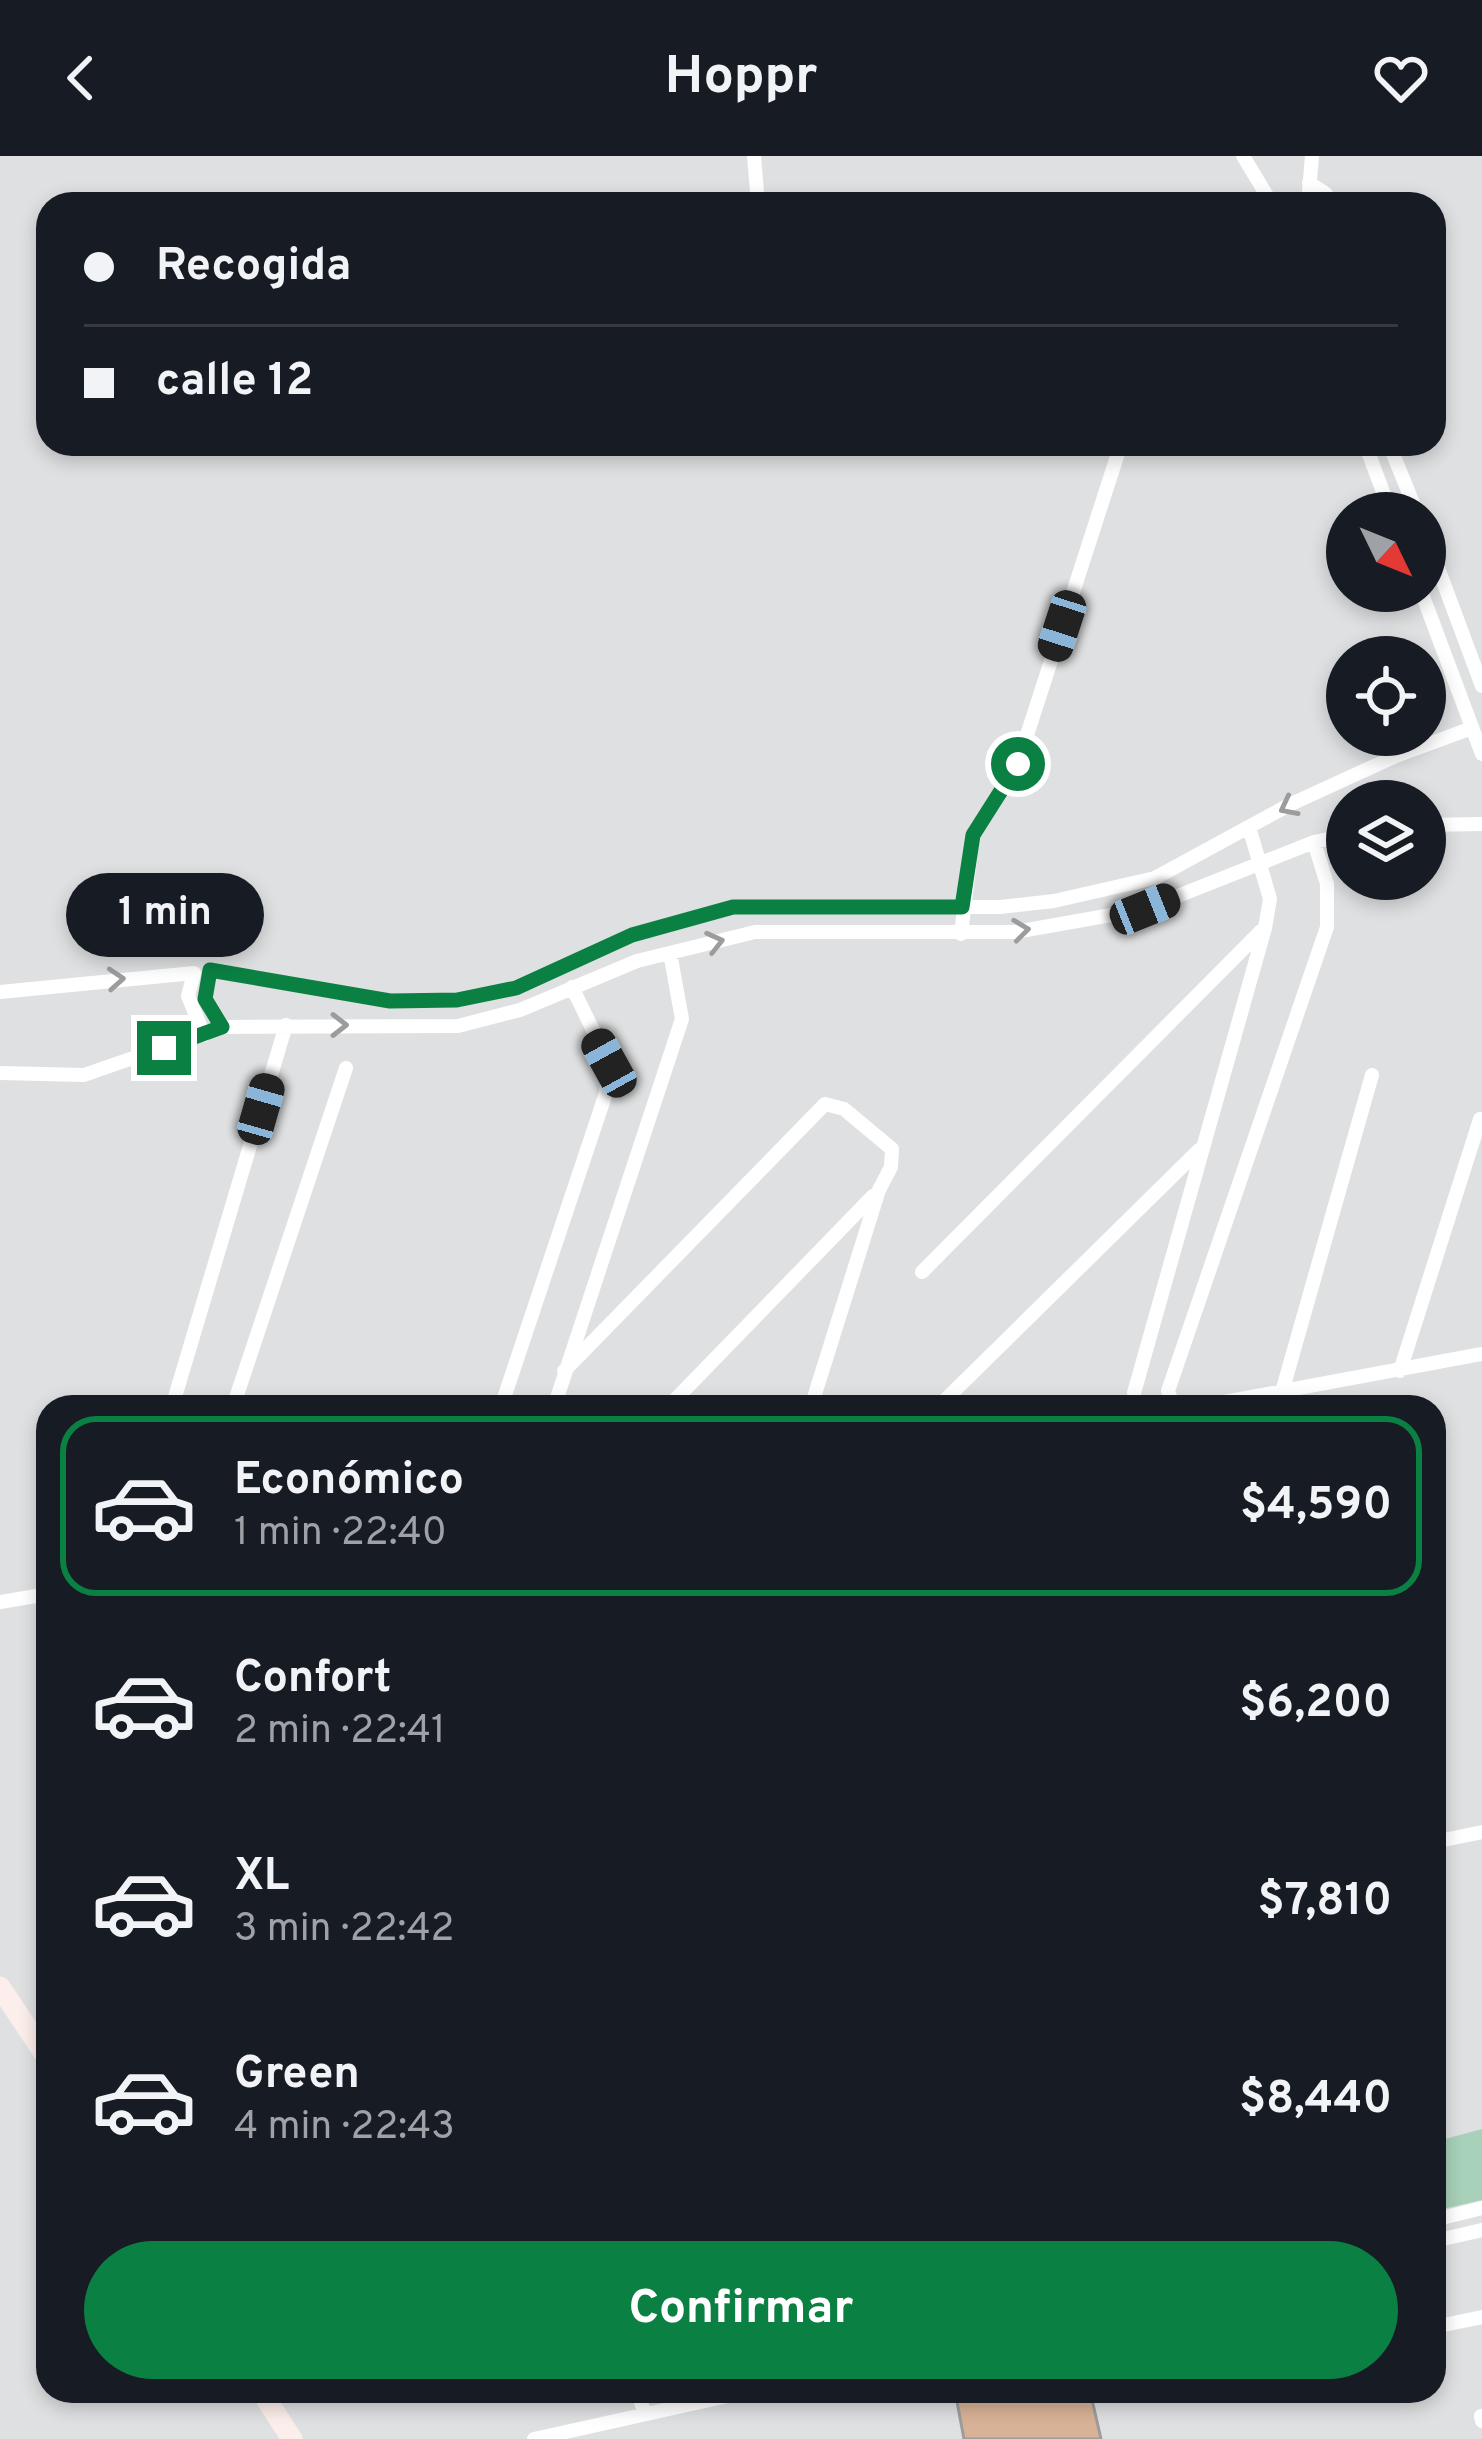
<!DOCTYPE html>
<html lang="es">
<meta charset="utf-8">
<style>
:root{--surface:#171b24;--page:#242831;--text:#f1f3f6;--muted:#9ea1a6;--line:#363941;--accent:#0b8043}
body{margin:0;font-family:Overpass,sans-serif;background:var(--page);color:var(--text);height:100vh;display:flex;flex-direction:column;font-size:45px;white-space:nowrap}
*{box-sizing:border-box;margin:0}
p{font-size:39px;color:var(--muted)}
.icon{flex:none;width:66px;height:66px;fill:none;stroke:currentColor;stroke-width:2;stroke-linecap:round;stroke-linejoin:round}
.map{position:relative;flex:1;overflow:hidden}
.panel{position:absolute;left:36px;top:1239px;width:1410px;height:1008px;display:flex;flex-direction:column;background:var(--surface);border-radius:36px;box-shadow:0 6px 18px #0003}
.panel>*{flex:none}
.banner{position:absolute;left:36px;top:36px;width:1410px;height:264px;border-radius:36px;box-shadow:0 6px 18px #0003;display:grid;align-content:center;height:264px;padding:0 48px;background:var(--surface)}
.needle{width:78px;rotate:133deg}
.buttons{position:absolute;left:1326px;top:336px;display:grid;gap:24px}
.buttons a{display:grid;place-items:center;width:120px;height:120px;border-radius:50%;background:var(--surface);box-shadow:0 6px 18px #0003;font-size:60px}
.end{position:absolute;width:54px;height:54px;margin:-27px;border:15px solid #0b8043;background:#fff;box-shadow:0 0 0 6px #fff}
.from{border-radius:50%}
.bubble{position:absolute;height:84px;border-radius:42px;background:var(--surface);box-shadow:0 6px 18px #0003;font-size:39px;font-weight:700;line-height:84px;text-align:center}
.car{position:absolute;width:36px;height:72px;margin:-36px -18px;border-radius:15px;box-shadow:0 0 9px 3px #0007;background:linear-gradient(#222 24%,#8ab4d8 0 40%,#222 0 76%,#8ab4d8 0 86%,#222 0)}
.banner b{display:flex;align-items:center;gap:42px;height:114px;font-size:45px}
.banner b+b{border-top:3px solid var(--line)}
.banner i{width:30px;height:30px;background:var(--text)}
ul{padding:21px 0 0;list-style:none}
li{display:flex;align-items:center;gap:36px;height:180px;margin:0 24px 18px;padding:0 24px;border:6px solid transparent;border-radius:36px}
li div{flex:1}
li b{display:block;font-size:45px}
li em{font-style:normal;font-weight:700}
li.current{border-color:var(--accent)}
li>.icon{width:108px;height:108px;stroke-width:1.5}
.button{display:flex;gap:24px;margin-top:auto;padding:24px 48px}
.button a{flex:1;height:138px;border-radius:72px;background:var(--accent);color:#fff;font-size:48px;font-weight:700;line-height:138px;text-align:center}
header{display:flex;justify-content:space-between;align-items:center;height:156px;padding:0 48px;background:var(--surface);font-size:54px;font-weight:700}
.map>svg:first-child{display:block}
.green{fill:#a8d1b9}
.building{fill:#d8b297;stroke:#9e9c9c;stroke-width:3}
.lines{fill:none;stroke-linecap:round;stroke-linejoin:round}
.street{stroke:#fff;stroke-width:14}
.secondary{stroke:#fceeea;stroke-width:21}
.oneway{stroke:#9c9c9c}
.route{stroke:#0b8043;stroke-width:15}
</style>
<header><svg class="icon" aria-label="back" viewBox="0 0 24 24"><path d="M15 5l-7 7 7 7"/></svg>Hoppr<svg class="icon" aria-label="heart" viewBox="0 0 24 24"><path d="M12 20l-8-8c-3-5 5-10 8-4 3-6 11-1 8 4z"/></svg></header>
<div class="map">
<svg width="1482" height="2283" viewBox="0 0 1482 2283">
<rect width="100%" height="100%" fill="#dfe0e1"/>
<!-- green -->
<path class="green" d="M1482 1973V2044L1434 2055V1986Z"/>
<!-- building -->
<path class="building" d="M955 2235H1090L1101 2283H964Z"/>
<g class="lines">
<!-- street -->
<path class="street" d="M754 0 758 48
M1243 0 1272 48
M1309 27 1326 38 1331 48
M1308 48 1312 0
M1365 288 1391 357
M1389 288 1417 357
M1425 377 1482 530
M1421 435 1482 598
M1425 669 1482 668
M961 778 973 679 1018 607 1121 288
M0 836 194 817 188 840 204 879
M222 871 205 843 210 814 390 845 457 844 516 832 632 779 733 751H1000L1054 745 1155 722 1289 649 1396 600 1472 572
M0 917 84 919 222 871 458 870 520 854 637 805 755 776H1015L1145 753 1314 686 1347 679
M922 1116 1261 775
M564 1215 825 948 844 953 892 993 891 1011 879 1034 811 1251
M1400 1215 1480 963
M1282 1236 1372 919
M1134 1237 1265 772 1270 743 1249 671
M172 1251 286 869
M233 1251 346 912
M501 1251 606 937 609 907 572 831
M554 1251 682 863 670 797
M668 1251 873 1040
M938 1251 1199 994
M1179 1251 1173 1249 1168 1235 1327 771V728L1314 686
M1197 1251 1482 1198
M0 1446 48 1438
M1434 1686 1482 1676
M1434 2064 1482 2052
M1434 2085 1482 2074
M1434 2171 1482 2161
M637 2235 645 2258
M1481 2260 1482 2265
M534 2283 750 2235"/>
<!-- secondary -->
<path class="secondary" d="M0 1831 48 1903
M261 2235 292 2283"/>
</g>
<!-- one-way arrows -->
<defs><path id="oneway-chevron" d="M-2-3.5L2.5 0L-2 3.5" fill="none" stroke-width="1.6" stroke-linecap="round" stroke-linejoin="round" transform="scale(3)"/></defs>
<g class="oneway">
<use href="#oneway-chevron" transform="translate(1288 651) rotate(153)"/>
<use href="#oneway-chevron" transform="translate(1021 774) rotate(-7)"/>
<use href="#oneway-chevron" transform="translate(715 786) rotate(-14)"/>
<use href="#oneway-chevron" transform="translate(116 823) rotate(-4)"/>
<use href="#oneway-chevron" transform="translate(339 869)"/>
</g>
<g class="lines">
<!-- route -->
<path class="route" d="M164 892 222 871 205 843 210 814 390 845 457 844 516 832 632 779 733 751H962L973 679 1018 608"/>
</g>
</svg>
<div class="buttons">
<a><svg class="needle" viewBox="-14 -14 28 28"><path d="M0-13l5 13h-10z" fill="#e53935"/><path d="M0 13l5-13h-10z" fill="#9ea1a6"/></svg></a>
<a><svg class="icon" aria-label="locate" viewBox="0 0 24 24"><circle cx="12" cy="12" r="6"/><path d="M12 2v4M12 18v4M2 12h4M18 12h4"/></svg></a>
<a><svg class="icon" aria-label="layers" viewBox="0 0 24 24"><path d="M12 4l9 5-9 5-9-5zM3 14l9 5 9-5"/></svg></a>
</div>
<i class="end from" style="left:1018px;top:608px"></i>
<i class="end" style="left:164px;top:892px"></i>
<div class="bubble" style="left:66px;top:717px;width:198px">1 min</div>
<i class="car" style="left:1062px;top:470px;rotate:198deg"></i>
<i class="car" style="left:1145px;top:753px;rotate:68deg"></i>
<i class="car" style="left:609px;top:907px;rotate:331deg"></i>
<i class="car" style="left:261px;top:953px;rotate:16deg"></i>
<div class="banner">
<b><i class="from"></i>Recogida</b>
<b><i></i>calle 12</b>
</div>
<section class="panel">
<ul>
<li class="current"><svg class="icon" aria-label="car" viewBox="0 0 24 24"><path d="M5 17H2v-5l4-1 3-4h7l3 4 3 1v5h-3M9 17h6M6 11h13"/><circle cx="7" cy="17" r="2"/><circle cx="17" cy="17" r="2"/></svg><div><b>Económico</b><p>1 min · 22:40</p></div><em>$4,590</em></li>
<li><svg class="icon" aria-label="car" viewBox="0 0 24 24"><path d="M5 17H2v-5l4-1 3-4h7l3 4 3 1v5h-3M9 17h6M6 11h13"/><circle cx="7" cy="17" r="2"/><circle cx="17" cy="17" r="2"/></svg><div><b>Confort</b><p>2 min · 22:41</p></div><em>$6,200</em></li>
<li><svg class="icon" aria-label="car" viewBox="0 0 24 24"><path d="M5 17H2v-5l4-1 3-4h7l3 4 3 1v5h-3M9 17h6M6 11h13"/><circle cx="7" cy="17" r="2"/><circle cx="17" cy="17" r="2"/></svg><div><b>XL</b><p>3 min · 22:42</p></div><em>$7,810</em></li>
<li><svg class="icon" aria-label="car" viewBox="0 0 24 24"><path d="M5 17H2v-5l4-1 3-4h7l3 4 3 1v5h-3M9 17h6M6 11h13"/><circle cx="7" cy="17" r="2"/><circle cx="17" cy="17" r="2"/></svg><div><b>Green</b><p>4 min · 22:43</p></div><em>$8,440</em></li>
</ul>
<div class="button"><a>Confirmar</a></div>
</section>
</div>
